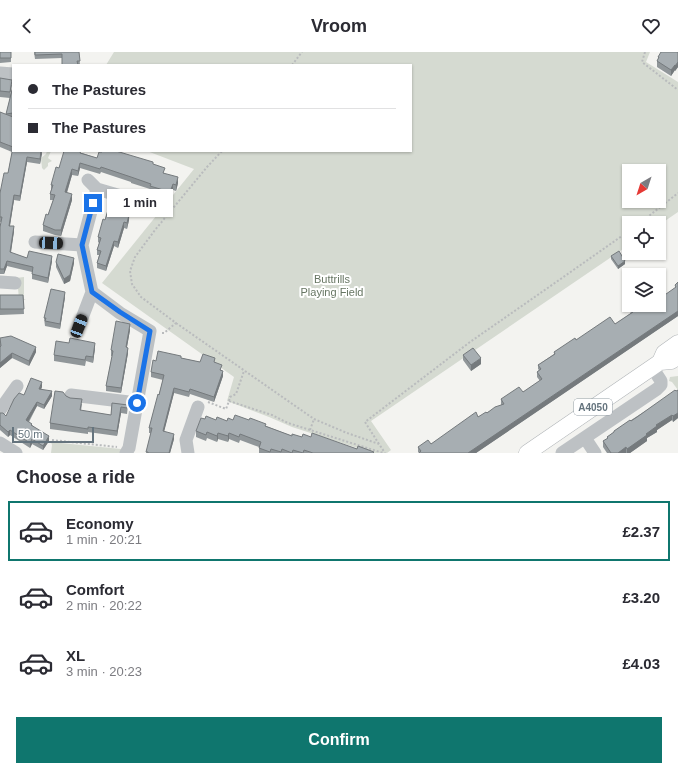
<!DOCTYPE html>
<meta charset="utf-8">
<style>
:root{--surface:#fff;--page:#f2f2f3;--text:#2b2b33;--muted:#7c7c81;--line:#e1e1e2;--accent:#0f766e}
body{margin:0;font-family:Helvetica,sans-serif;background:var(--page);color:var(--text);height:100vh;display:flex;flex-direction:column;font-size:15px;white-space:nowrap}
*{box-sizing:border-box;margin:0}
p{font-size:13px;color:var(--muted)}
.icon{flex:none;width:22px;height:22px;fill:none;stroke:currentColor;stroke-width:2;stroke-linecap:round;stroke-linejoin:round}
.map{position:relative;height:401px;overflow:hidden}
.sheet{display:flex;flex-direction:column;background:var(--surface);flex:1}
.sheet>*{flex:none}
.top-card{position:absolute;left:12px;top:12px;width:400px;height:88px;border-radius:0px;box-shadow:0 1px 3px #0004;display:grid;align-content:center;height:88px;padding:0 16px;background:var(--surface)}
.needle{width:26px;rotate:219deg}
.buttons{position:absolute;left:622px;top:112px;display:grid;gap:8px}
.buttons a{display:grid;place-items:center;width:44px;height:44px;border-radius:0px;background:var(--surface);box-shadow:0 1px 3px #0004;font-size:20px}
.scale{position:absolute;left:12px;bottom:10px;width:82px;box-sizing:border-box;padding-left:4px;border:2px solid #65747e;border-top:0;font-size:11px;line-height:14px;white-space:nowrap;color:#65747e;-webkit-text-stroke:3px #fff;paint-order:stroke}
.end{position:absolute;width:18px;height:18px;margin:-9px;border:5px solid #1a73e8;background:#fff;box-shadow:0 0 0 2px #fff}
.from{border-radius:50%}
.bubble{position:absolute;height:28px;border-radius:0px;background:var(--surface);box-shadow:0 1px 3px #0004;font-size:13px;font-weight:800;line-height:28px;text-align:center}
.car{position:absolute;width:12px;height:24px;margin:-12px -6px;border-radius:5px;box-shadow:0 0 3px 1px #0007;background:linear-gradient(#222 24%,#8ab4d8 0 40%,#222 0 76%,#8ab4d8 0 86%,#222 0)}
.top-card b{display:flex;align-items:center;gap:14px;height:38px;font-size:15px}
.top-card b+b{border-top:1px solid var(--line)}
.top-card i{width:10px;height:10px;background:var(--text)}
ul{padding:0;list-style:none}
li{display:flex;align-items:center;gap:12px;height:60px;margin:0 8px 6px;padding:0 8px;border:2px solid transparent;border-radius:0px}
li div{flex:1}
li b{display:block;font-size:15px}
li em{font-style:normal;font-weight:800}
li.selected{border-color:var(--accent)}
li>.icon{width:36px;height:36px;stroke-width:1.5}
h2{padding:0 16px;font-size:18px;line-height:48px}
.primary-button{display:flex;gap:8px;margin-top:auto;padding:8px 16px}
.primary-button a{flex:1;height:46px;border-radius:0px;background:var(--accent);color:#fff;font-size:16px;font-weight:800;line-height:46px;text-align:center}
header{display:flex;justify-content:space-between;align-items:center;height:52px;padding:0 16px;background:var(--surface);font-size:18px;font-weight:800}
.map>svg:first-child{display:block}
.green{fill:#d5dad1;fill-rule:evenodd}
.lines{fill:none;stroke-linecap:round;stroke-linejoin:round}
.major-casing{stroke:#b1b5b8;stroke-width:17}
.path{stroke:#b9bbbd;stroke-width:2;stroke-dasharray:2 2;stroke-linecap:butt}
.minor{stroke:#bdc1c4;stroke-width:13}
.major{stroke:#fff;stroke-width:16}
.wall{fill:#909699}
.shaded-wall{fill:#757a7d}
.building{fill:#a7aeb2;stroke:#757a7d}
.route{stroke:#1a73e8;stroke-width:5}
.labels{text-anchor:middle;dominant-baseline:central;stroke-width:4;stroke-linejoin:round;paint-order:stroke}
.shield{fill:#fff;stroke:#939ea5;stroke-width:1}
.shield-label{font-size:10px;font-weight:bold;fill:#65747e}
.park-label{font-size:11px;fill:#677663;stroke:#fff}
</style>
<header><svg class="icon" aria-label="back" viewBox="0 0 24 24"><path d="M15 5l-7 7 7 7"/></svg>Vroom<svg class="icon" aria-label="heart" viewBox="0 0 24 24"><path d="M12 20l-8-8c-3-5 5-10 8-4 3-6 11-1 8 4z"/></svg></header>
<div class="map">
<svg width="678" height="401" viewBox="0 0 678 401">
<rect width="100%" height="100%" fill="#f3f3f0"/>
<!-- green -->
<path class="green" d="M114 0H650L646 10 678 30V160L659 173V171H629V193L371 369 391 398 387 401H373L292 375 269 365 227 349 234 325 102 231 194 117 147 99H411V13H106ZM629 119H659V149H629Z
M47 99H51L48 106 52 109 48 111V114L44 118 42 116 41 106 46 102Z
M24 225V247L26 248H19L18 236 16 226Z
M678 324V338L672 330 669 329 670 325Z
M51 390 121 397 120 401H51L52 393Z"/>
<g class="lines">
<defs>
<path id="major" d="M660 310 664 301 678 291
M527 401 660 310 671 309 678 305"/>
</defs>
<!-- major casing -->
<use href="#major" class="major-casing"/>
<!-- path -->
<path class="path" d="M645 0 642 10 678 38
M292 13 302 0
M640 171 678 141
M176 271 314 367 347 381 379 392 385 401
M162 281H164L176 271 141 245 132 232 130 219 135 205 155 178 207 115 222 99
M229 349 230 345 236 342 244 319
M208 350 226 357 229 349 272 363 288 371 383 401
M310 378 314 367
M52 388 117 395
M379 392 365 370 470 290 562 226 629 179"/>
<!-- minor -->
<path class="minor" d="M0 21 13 22
M88 128 97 137 155 154
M97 137 82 193 92 240 120 261 150 279 129 396 126 401
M35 190 82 193
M0 230 15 231
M79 274 92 240
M71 343 137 351
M0 358 17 334
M585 386 595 401
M0 391 16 401
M188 401 186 388 198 355
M562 401 657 337 661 333V329L652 315"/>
<!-- major -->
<use href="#major" class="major"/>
</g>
<!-- wall -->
<path class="wall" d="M0 0H11V10L0 11Z
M34 0H79L80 13H62V6L35 7Z
M678 0V15L675 19V18L671 24 657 15V9L658 7V5Z
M0 26 12 33 10 44 13 34V99H42L40 112 27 110 20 149 14 148 10 174 14 179 11 201 27 206 52 209 48 231 32 227V220L7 214 4 222H0V175L1 170H0V141L8 121 12 100 0 95V60L6 63 10 46 0 45Z
M82 101 97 106 153 113 178 131 176 139 173 138 170 145 150 139V137L131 131V130L101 120 100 122 80 116 78 124 72 123 67 141 72 148 61 184 55 183 43 179V173L48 163 53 148H50V142L51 138V133L59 116Z
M130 159 129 163V168L127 177 124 176 118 196 114 194 106 219 97 216V211L99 203H97V198L99 191 98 190V185L105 168Z
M611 204 625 212 618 217 611 207Z
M56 210 74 211 70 229 64 232 56 215Z
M678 230V264L476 401H419L418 400V395L431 392 478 365 501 353V347L523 340 540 329 537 325V320L539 318 538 317V313L554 302V300L576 288 615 272 631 261 630 260V255L659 253 675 237V233Z
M0 243H23L24 262 0 263Z
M65 245 60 277 45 274 44 266Z
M130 278 127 295 128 301 121 341 106 339V334L112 304H111V298Z
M0 286 36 300 29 314 12 306 0 316Z
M69 291 95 296 93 311 86 309 85 314 54 309V303Z
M463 303 481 312 471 319 463 308Z
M181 306 200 310H215L222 319 223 324 214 350 190 342 189 345 174 341 164 379 174 387 170 401H146L151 381H149V376L163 328 151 325V320L156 309Z
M42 335 41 337 52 344 44 357 37 354 29 370 32 373 49 389 43 398 32 392 30 396 10 383 8 385 0 378V361L6 364 24 343Z
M678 338V366L673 370 672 368 657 378V380L647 386V389L630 401H607L603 395V389L607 387V385L614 380V379Z
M66 344 82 352 81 359 111 363 112 351 128 353 127 362 121 361 117 384 88 380V382L50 377V371Z
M205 367 227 369 233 368 266 374 292 384 302 385H311L357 397 374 401H259V395L240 388 239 391 229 387 228 390 218 387 217 390 207 386 206 389 196 385V379Z"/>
<!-- shaded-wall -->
<path class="shaded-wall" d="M678 10V15L675 19V14Z
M675 13V18L671 24V18Z
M41 99 42 102 40 112V107Z
M27 105V110L20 149V144Z
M80 111V116L78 124V119Z
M72 117V123L65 146V140Z
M178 125V131L176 139V133Z
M173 132V138L170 145V140Z
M72 142V148L61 184V178Z
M14 143V148L9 179V174Z
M130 154 129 168 127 177 128 162Z
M124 170V176L118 196V190Z
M14 174V179L10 205V200Z
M114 189V194L106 219V214Z
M52 204V209L48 231V226Z
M74 206V211L70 229 64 232V227Z
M7 209V214L4 222V217Z
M625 209V212L618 217V214Z
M65 240V245L60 277V272Z
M678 259V264L476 401H468Z
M130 272V278L126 300V295Z
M95 291V296L93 311V305Z
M36 295V300L29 314V309Z
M128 296V301L121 341V336Z
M12 301V306L0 316V311Z
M481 306V312L471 319V313Z
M223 319V324L214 350V345Z
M42 330V335L39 342V337Z
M174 336V341L163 384V379Z
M52 339V344L44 357V353Z
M37 350V354L26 373V368Z
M121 355V361L117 384V379Z
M678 361V366L673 370V364Z
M672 363V368L657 378V380L647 386V389L630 401H627V397L656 373Z
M10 378V383L8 385V380Z
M218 381V387L217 390V384Z
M229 381V387L228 390V384Z
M174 382V387L170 401H169Z
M49 384V389L43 398V394Z
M32 387V392L30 396V391Z
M626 395V401H618Z"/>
<!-- building -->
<path class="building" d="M0 0H11V6H0Z
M35 0H79L80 9H77L78 13H62V2L35 3Z
M661 0H678V10L675 14V13L671 18 657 9 659 5H658Z
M0 26 12 28 10 40 0 39Z
M13 34V61L6 62Z
M0 60 13 65V99H41L40 107 27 105 20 144 14 143 9 174H14L10 200 27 206 29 199 52 204 48 226 32 222 33 215 7 209 4 217H0V175L2 165H0V141L4 121H8L13 95 0 90Z
M64 99H81L80 101 97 106 99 100H102V99H116L153 110V112L165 116 163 121 178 125 176 133 173 132 170 140 150 134 151 132 131 125 101 115 100 117 80 111 78 119 72 117 65 140 72 142 61 178H55L43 173 46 162 48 163 55 143 50 142 53 133H51L56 115 59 116Z
M111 148 130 154 128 162 129 163 127 171 124 170 118 190 114 189 106 214 97 211 101 199 97 198 101 186 98 185 103 167 105 168Z
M619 199 625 209 618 214 611 204Z
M58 202 74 206 70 223 64 227 56 210Z
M678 230V259L468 401H419L421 399 418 395 428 388 431 392 476 360 478 365 486 360 487 361 495 355 504 352 501 347 519 335 523 340 542 327 537 320 541 317 538 313 555 302 554 300 575 286 576 288 610 265 615 272 633 260 630 255 634 253H659V247L676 235 675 233Z
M51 237 65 240 60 272 45 269 46 266H44Z
M0 243H23L24 257H0Z
M116 269 130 272 126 295 128 296 121 336 106 334 113 299 111 298Z
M11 284 36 295 29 309 12 301 0 311V295L1 294 0 286Z
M70 286 95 291 93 305 86 304 85 308 54 303 56 289 69 291Z
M473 296 481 306 471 313 463 303Z
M158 299 181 304V306L200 310 203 302 215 306 214 310 222 313 220 318 223 319 214 345 190 337 189 340 174 336 163 379 174 382 169 401H148V400H146L152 376H149L158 342 159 343 164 323 151 320 153 308 156 309Z
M31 326 42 330 39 337 52 339 44 353 37 350 26 368 32 372 31 373 49 384 43 394 32 387 30 391 10 378 8 380 0 373V361H3L6 364 14 347 19 341 24 343Z
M675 338 676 339 678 338V361L673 364 672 363 656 373 657 374 646 382 647 383 627 397 626 395 618 401H611L603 389 608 386 607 385 614 380V379L630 368 631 369 637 365Z
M55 339 63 340 66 344 70 346 82 347 80 358 111 363 112 351 128 353 127 356 121 355 117 379 88 375V377L50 371Z
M235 363 249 368 250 366 266 372 265 374 292 384V382L302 385 303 382 311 385 312 381 357 397 358 394 374 400 373 401H313L304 398 303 401 293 398 292 401 282 397 281 400 271 397 270 400 259 396 261 390 240 382 239 385 229 381 228 384 218 381 217 384 207 380 206 383 196 379 201 366 205 367 206 364 216 368 217 365 227 369 228 366 233 368Z"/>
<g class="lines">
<!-- route -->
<path class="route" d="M93 151 82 193 92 240 120 260 150 279 137 351"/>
</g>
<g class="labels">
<!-- shield labels -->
<rect class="shield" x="574" y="347" width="38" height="16" rx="3"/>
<g class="shield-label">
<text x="593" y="355">A4050</text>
</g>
<!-- park labels -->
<g class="park-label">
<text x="332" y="227">Buttrills<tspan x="332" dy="13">Playing Field</tspan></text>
</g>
</g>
</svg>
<div class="buttons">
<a><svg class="needle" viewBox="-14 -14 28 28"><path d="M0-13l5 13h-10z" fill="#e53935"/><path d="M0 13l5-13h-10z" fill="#7c7c81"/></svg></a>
<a><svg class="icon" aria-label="locate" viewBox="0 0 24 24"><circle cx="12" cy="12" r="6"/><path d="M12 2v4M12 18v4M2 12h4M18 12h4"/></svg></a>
<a><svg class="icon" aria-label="layers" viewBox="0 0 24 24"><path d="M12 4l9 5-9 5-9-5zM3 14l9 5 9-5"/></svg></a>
</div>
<div class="scale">50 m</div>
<i class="end from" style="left:137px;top:351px"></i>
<i class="end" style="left:93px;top:151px"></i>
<div class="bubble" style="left:107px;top:137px;width:66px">1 min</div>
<i class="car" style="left:51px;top:191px;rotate:93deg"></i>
<i class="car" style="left:79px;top:274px;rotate:21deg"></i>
<div class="top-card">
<b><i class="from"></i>The Pastures</b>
<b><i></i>The Pastures</b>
</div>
</div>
<section class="sheet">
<h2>Choose a ride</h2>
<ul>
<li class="selected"><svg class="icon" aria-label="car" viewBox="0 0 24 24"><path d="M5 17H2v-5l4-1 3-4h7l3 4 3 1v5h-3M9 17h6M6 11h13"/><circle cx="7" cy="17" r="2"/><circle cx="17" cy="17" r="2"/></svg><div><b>Economy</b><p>1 min · 20:21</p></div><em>£2.37</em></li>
<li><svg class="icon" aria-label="car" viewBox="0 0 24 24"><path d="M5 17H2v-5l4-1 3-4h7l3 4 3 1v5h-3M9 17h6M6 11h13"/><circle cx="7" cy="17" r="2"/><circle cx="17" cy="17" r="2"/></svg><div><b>Comfort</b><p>2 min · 20:22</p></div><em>£3.20</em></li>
<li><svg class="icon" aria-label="car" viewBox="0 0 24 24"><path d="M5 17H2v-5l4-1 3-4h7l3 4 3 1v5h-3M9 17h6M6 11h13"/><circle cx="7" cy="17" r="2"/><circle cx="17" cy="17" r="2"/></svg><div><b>XL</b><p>3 min · 20:23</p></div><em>£4.03</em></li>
</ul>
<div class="primary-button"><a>Confirm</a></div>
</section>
